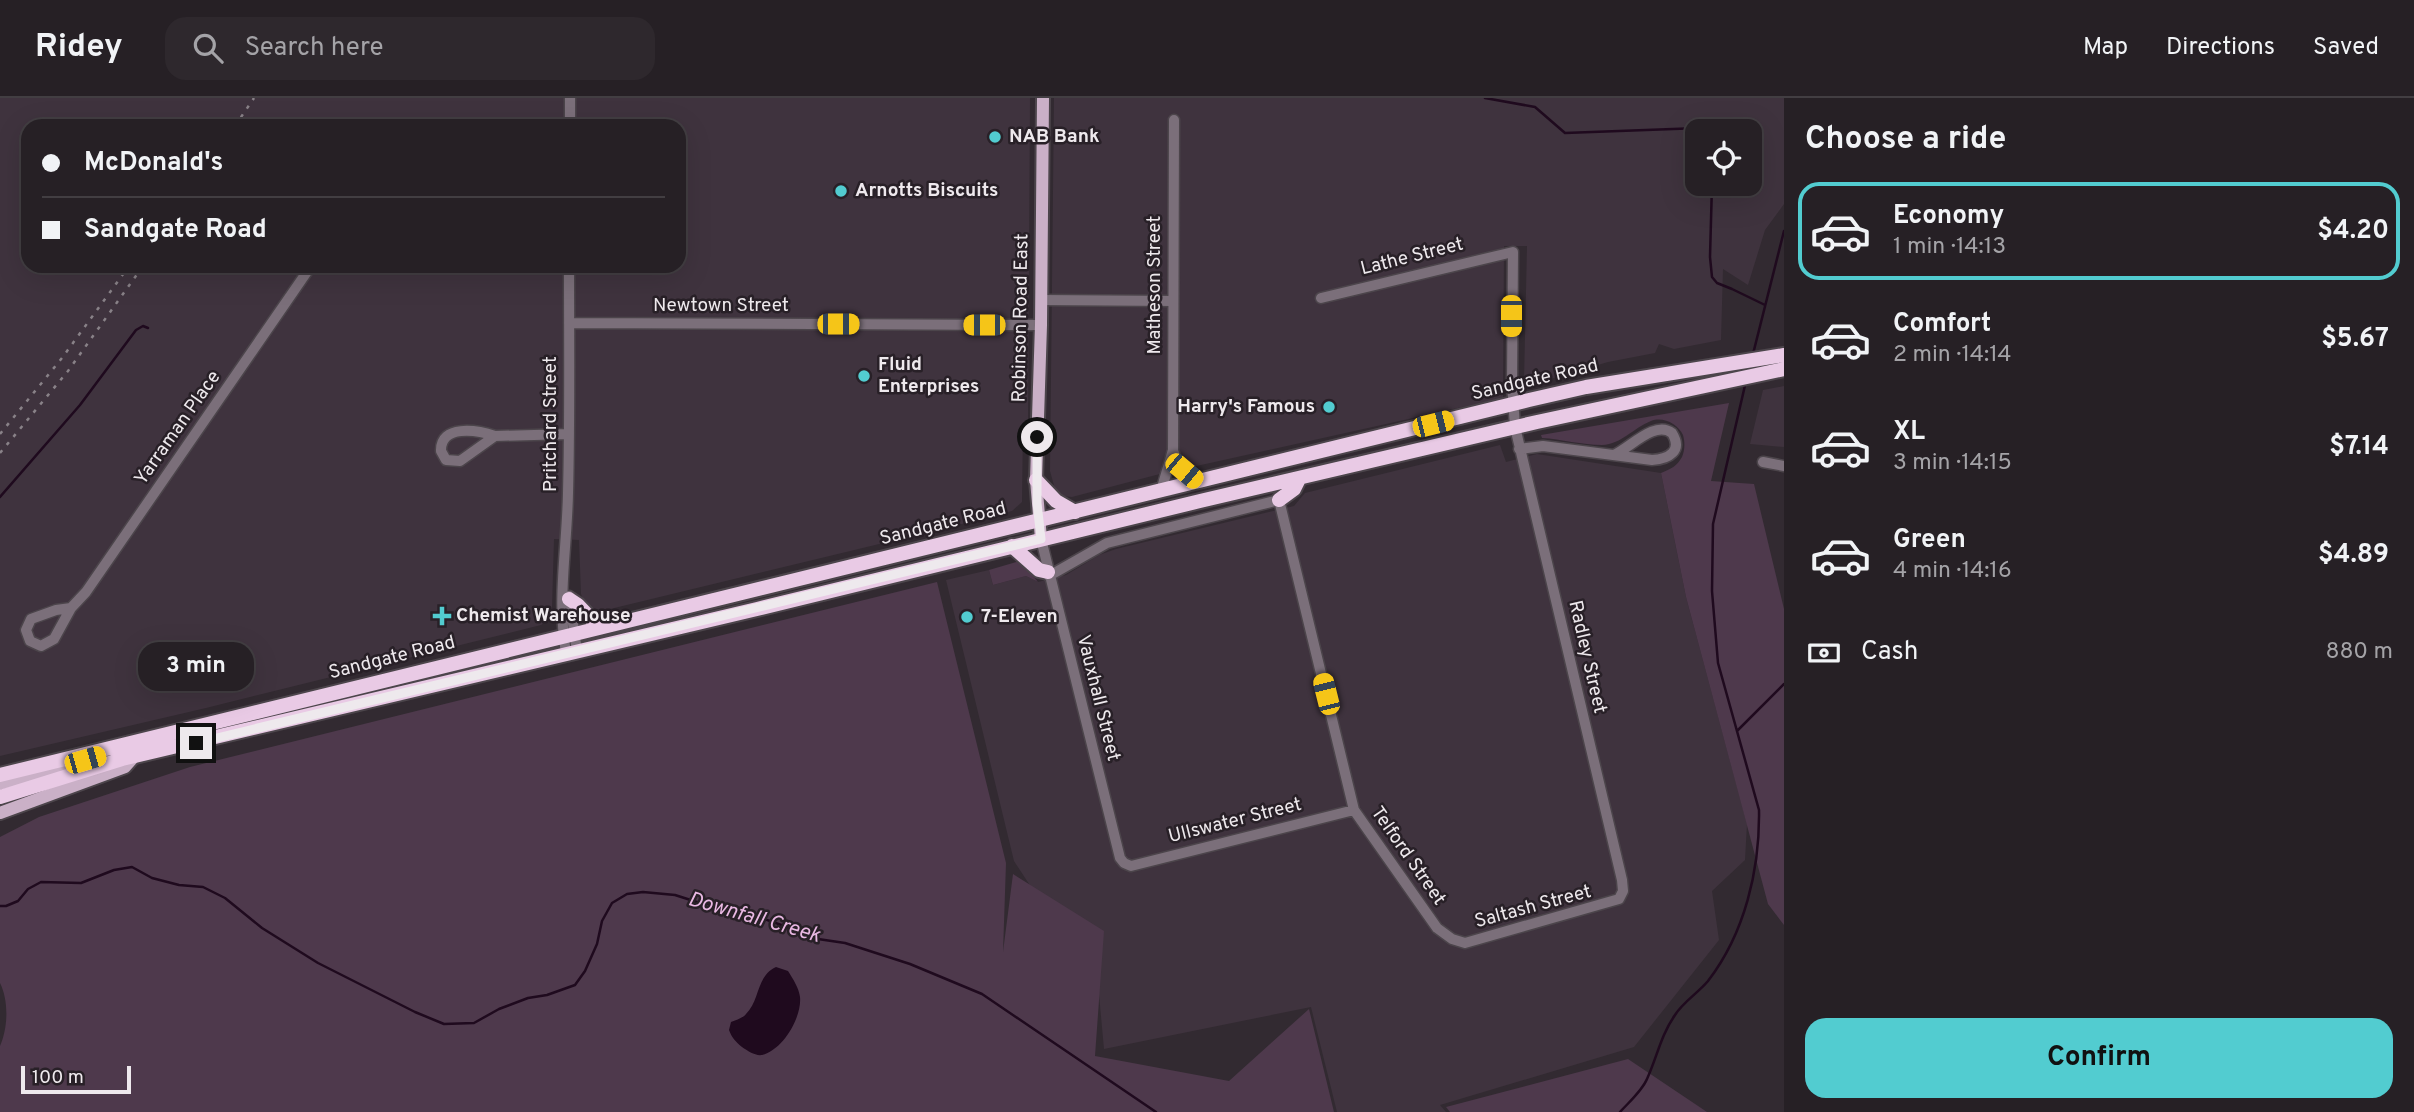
<!DOCTYPE html>
<meta charset="utf-8">
<style>
:root{--surface:#262025;--page:#2e282d;--text:#f1f3f6;--muted:#a4a3a7;--line:#423e42;--accent:#52ccd0}
body{margin:0;font-family:Overpass,sans-serif;background:var(--page);color:var(--text);height:100vh;display:flex;flex-direction:column;font-size:26px;white-space:nowrap}
*{box-sizing:border-box;margin:0}
p{font-size:23px;color:var(--muted)}
.icon{flex:none;width:38px;height:38px;fill:none;stroke:currentColor;stroke-width:2;stroke-linecap:round;stroke-linejoin:round}
.map{position:relative;flex:1;overflow:hidden}
.side{display:flex;flex-direction:column;background:var(--surface);width:630px}
.side>*{flex:none}
.banner{position:absolute;left:21px;top:21px;width:665px;height:154px;border-radius:21px;box-shadow:0 7px 28px #0002,0 0 0 2px var(--line);display:grid;align-content:center;height:154px;padding:0 21px;background:var(--surface)}
.tools{position:absolute;left:1685px;top:21px;display:grid;gap:14px}
.tools a{display:grid;place-items:center;width:77px;height:77px;border-radius:14px;background:var(--surface);box-shadow:0 7px 28px #0002,0 0 0 2px var(--line);font-size:35px}
.scale{position:absolute;left:21px;bottom:18px;width:110px;box-sizing:border-box;padding-left:7px;border:4px solid #eee9ed;border-top:0;font-size:19px;line-height:24px;white-space:nowrap;color:#eee9ed;-webkit-text-stroke:5px #282027;paint-order:stroke}
.end{position:absolute;width:32px;height:32px;margin:-16px;border:9px solid #eee9ed;background:#111;box-shadow:0 0 0 4px #111}
.from{border-radius:50%}
.bubble{position:absolute;height:49px;border-radius:21px;background:var(--surface);box-shadow:0 7px 28px #0002,0 0 0 2px var(--line);font-size:23px;font-weight:700;line-height:49px;text-align:center}
.car{position:absolute;width:21px;height:42px;margin:-21px -10px;border-radius:9px;box-shadow:0 0 5px 2px #0007;background:linear-gradient(#f5c518 24%,#345 0 40%,#f5c518 0 76%,#345 0 86%,#f5c518 0)}
.banner b{display:flex;align-items:center;gap:24px;height:66px;font-size:26px}
.banner b+b{border-top:2px solid var(--line)}
.banner i{width:18px;height:18px;background:var(--text)}
ul{padding:0;list-style:none}
li{display:flex;align-items:center;gap:21px;height:98px;margin:0 14px 10px;padding:0 7px;border:4px solid transparent;border-radius:21px}
li div{flex:1}
li b{display:block;font-size:26px}
li em{font-style:normal;font-weight:700}
li.on{border-color:var(--accent)}
li>.icon{width:63px;height:63px;stroke-width:1.5}
h2{padding:0 21px;font-size:32px;line-height:84px}
.pay{display:flex;align-items:center;gap:18px;height:77px;padding:0 21px;font-size:26px}
.pay p{margin-inline-start:auto}
.primary-button{display:flex;gap:14px;margin-top:auto;padding:14px 21px}
.primary-button a{flex:1;height:80px;border-radius:21px;background:var(--accent);color:#111;font-size:28px;font-weight:700;line-height:80px;text-align:center}
header{display:flex;align-items:center;gap:42px;box-sizing:border-box;height:98px;padding:0 35px;background:var(--surface);border-bottom:2px solid var(--line)}
header strong{font-size:33px}
nav{display:flex;gap:38px;margin-inline-start:auto;font-size:24px}
.search{width:490px;height:63px;background:var(--page);display:flex;align-items:center;gap:18px;box-sizing:border-box;padding:0 24px;border-radius:21px;color:var(--muted);font-size:26px}
main{display:flex;flex:1;min-height:0}
.map>svg:first-child{display:block}
.built{fill:#3f333e;fill-rule:evenodd}
.green{fill:#4e394c}
.water{fill:#1f0a1e}
.lines{fill:none;stroke-linecap:round;stroke-linejoin:round}
.stream{stroke:#1f0a1e;stroke-width:2.5}
.minor-casing{stroke:#4c454b;stroke-width:13}
.major-casing{stroke:#4c454b;stroke-width:16}
.highway-casing{stroke:#4c454b;stroke-width:18}
.minor{stroke:#7b6f7a;stroke-width:10}
.major{stroke:#cab0c7;stroke-width:12}
.highway{stroke:#e9cae5;stroke-width:14}
.rail{stroke:#898288;stroke-width:2.5;stroke-dasharray:3.5 7;stroke-linecap:butt}
.route{stroke:#eee9ed;stroke-width:9}
.poi-dot{fill:#52ccd0;stroke:#282027;stroke-width:2.5}
.labels{text-anchor:middle;dominant-baseline:central;stroke-width:5;stroke-linejoin:round;paint-order:stroke}
.poi-label{font-size:19px;font-weight:bold;fill:#eee9ed;stroke:#282027;text-anchor:start}
.street-label{font-size:19px;fill:#eee9ed;stroke:#282027}
.water-label{font-size:21px;font-style:italic;fill:#e9b8e3;stroke:#282027}
</style>
<header>
<strong>Ridey</strong>
<div class="search"><svg class="icon" aria-label="search" viewBox="0 0 24 24"><circle cx="10" cy="10" r="6"/><path d="M15 15l6 6"/></svg>Search here</div>
<nav><a>Map</a><a>Directions</a><a>Saved</a></nav>
</header>
<main>
<div class="map">
<svg width="1784" height="1014" viewBox="0 0 1784 1014">
<rect width="100%" height="100%" fill="#322a31"/>
<!-- built -->
<path class="built" d="M0 0H1030L1028 327H1023L1022 404 1012 413 958 427 606 512 593 511 585 506 581 496 579 442 554 441 552 510 548 522 541 527 206 610 0 658ZM28 28H679V168H28Z
M1054 0H1784V106L1765 132 1748 187 1723 171 1721 242 1674 251 1659 246 1655 255 1608 264 1550 281 1524 282 1527 148H1504L1503 300 1156 377 1072 399 1062 398 1055 391 1050 373ZM1698 33H1750V86H1698Z
M1784 288V349L1750 346 1763 292Z
M1500 347 1506 364 1537 356 1661 375 1686 499 1747 726 1745 762 1712 793 1719 842 1634 949 1440 1007 1446 1014H1337L1311 909 1104 951 1096 864 1044 809 1014 763 946 482 989 472 993 487 1026 478 1038 484 1066 477 1099 457 1116 451 1294 408 1305 395Z"/>
<!-- green -->
<path class="green" d="M1729 305 1711 383 1754 386 1784 511V827L1768 806 1686 499 1661 375C1671 371 1677 368 1682 359 1685 352 1685 344 1683 337 1678 326 1663 318 1651 323 1633 330 1622 346 1602 347 1582 347 1561 341 1542 340L1541 337Z
M1020 463 1038 484 1026 478 993 487 989 472Z
M937 484 1006 765 1003 854 1013 776 1104 833 1095 958 1229 983 1309 911 1334 1014H0V948C8 930 9 903 0 885V739L39 719 190 669Z
M1628 961 1707 1014H1450L1446 1009Z"/>
<!-- water -->
<path class="water" d="M776 869 788 873C793 881 799 890 800 899 802 919 783 952 762 957 755 958 748 953 742 949 735 943 732 940 729 932L731 924C736 922 743 920 746 916 760 903 756 878 776 869Z"/>
<g class="lines">
<!-- stream -->
<path class="stream" d="M1485 0 1535 9 1565 35 1700 30 1705 33
M1712 86 1710 159 1712 179 1717 185 1732 191 1765 207
M1753 256 1784 133
M0 399 80 307 136 232 143 228 148 230
M1737 633 1784 586
M0 808H6L18 803 28 791 41 784 81 785 114 772 132 769 152 780 179 787 203 789 225 800 262 830 318 865 415 914 444 926 474 925 499 911 528 900 547 897 575 887 585 873 597 846 602 823 612 805 627 796 643 794 675 797 700 805 727 808 790 830 802 832 818 841 845 845 910 866 982 896 1156 1014
M1620 1014C1629 1004 1642 993 1647 981 1657 959 1661 937 1675 917 1683 904 1698 895 1708 883 1745 835 1760 771 1759 712L1718 565 1712 493 1713 426 1746 283"/>
<defs>
<path id="minor" d="M570 28V0
M1041 202 1173 203
M569 225 1041 227
M495 338 460 363 446 362 441 353C440 326 477 332 495 338L569 336
M1519 351 1543 348 1652 362C1669 361 1683 353 1672 335 1655 322 1631 349 1614 357
M1173 353 1181 371 1197 384
M1763 364 1784 368
M1161 393 1173 352 1174 22
M1041 441 1120 760 1124 765 1131 768 1354 712
M1049 478 1107 445 1279 402 1354 712 1437 830 1452 841 1465 845 1619 801 1623 793 1622 782 1515 329 1512 285 1513 154 1321 200
M569 498 577 553
M71 510 56 512 31 521 26 532 30 543 41 548 54 541 71 510 86 494 311 168
M566 555C557 502 567 449 568 395 570 319 569 243 569 168"/>
<path id="major" d="M1041 441 1036 382 1041 227 1043 0
M0 686 77 665
M0 715 125 669 133 660"/>
<path id="highway" d="M1036 382 1056 403 1075 414
M1279 402 1294 391 1299 381
M1012 448 1039 472 1048 474
M569 501 578 507 599 529
M0 677 1529 302 1586 289 1784 257
M0 699 122 661 757 511 1200 403 1537 324 1784 271"/>
</defs>
<!-- minor casing -->
<use href="#minor" class="minor-casing"/>
<!-- major casing -->
<use href="#major" class="major-casing"/>
<!-- highway casing -->
<use href="#highway" class="highway-casing"/>
<!-- minor -->
<use href="#minor" class="minor"/>
<!-- major -->
<use href="#major" class="major"/>
<!-- highway -->
<use href="#highway" class="highway"/>
<!-- rail -->
<path class="rail" d="M235 28 254 0
M0 336 62 260 129 168
M0 355 68 273 143 168"/>
</g>
<g class="lines">
<!-- route -->
<path class="route" d="M196 645 1041 441 1037 405V339"/>
</g>
<!-- markers -->
<g class="poi-dot">
<circle cx="995" cy="39" r="7"/>
<circle cx="841" cy="93" r="7"/>
<circle cx="864" cy="278" r="7"/>
<circle cx="1329" cy="309" r="7"/>
<path d="M438.5 507.5h7v7h7v7h-7v7h-7v-7h-7v-7h7z"/>
<circle cx="967" cy="519" r="7"/>
</g>
<g class="labels">
<!-- poi labels -->
<g class="poi-label">
<text x="1009" y="39">NAB Bank</text>
<text x="855" y="93">Arnotts Biscuits</text>
<text x="878" y="267">Fluid<tspan x="878" dy="22">Enterprises</tspan></text>
<text x="1315" y="309" text-anchor="end">Harry's Famous</text>
<text x="456" y="518">Chemist Warehouse</text>
<text x="981" y="519">7-Eleven</text>
</g>
<!-- street labels -->
<g class="street-label">
<text transform="translate(1412 159) rotate(-14)">Lathe Street</text>
<text transform="translate(1155 187) rotate(-90)">Matheson Street</text>
<text x="721" y="208">Newtown Street</text>
<text transform="translate(1021 220) rotate(-89)">Robinson Road East</text>
<text transform="translate(1535 282) rotate(-13)">Sandgate Road</text>
<text transform="translate(551 326) rotate(-90)">Pritchard Street</text>
<text transform="translate(178 330) rotate(-55)">Yarraman Place</text>
<text transform="translate(943 426) rotate(-14)">Sandgate Road</text>
<text transform="translate(1587 559) rotate(77)">Radley Street</text>
<text transform="translate(392 560) rotate(-14)">Sandgate Road</text>
<text transform="translate(1098 600) rotate(76)">Vauxhall Street</text>
<text transform="translate(1235 723) rotate(-14)">Ullswater Street</text>
<text transform="translate(1408 758) rotate(55)">Telford Street</text>
<text transform="translate(1533 809) rotate(-15)">Saltash Street</text>
</g>
<!-- water labels -->
<g class="water-label">
<text transform="translate(754 820) rotate(16)">Downfall Creek</text>
</g>
</g>
</svg>
<div class="tools">
<a><svg class="icon" aria-label="locate" viewBox="0 0 24 24"><circle cx="12" cy="12" r="6"/><path d="M12 2v4M12 18v4M2 12h4M18 12h4"/></svg></a>
</div>
<div class="scale">100 m</div>
<i class="end from" style="left:1037px;top:339px"></i>
<i class="end" style="left:196px;top:645px"></i>
<div class="bubble" style="left:138px;top:544px;width:116px">3 min</div>
<i class="car" style="left:1511px;top:218px;rotate:180deg"></i>
<i class="car" style="left:838px;top:226px;rotate:90deg"></i>
<i class="car" style="left:984px;top:227px;rotate:270deg"></i>
<i class="car" style="left:1433px;top:326px;rotate:76deg"></i>
<i class="car" style="left:1184px;top:373px;rotate:130deg"></i>
<i class="car" style="left:1326px;top:596px;rotate:346deg"></i>
<i class="car" style="left:85px;top:662px;rotate:74deg"></i>
<div class="banner">
<b><i class="from"></i>McDonald's</b>
<b><i></i>Sandgate Road</b>
</div>
</div>
<section class="side">
<h2>Choose a ride</h2>
<ul>
<li class="on"><svg class="icon" aria-label="car" viewBox="0 0 24 24"><path d="M5 17H2v-5l4-1 3-4h7l3 4 3 1v5h-3M9 17h6M6 11h13"/><circle cx="7" cy="17" r="2"/><circle cx="17" cy="17" r="2"/></svg><div><b>Economy</b><p>1 min · 14:13</p></div><em>$4.20</em></li>
<li><svg class="icon" aria-label="car" viewBox="0 0 24 24"><path d="M5 17H2v-5l4-1 3-4h7l3 4 3 1v5h-3M9 17h6M6 11h13"/><circle cx="7" cy="17" r="2"/><circle cx="17" cy="17" r="2"/></svg><div><b>Comfort</b><p>2 min · 14:14</p></div><em>$5.67</em></li>
<li><svg class="icon" aria-label="car" viewBox="0 0 24 24"><path d="M5 17H2v-5l4-1 3-4h7l3 4 3 1v5h-3M9 17h6M6 11h13"/><circle cx="7" cy="17" r="2"/><circle cx="17" cy="17" r="2"/></svg><div><b>XL</b><p>3 min · 14:15</p></div><em>$7.14</em></li>
<li><svg class="icon" aria-label="car" viewBox="0 0 24 24"><path d="M5 17H2v-5l4-1 3-4h7l3 4 3 1v5h-3M9 17h6M6 11h13"/><circle cx="7" cy="17" r="2"/><circle cx="17" cy="17" r="2"/></svg><div><b>Green</b><p>4 min · 14:16</p></div><em>$4.89</em></li>
</ul>
<div class="pay"><svg class="icon" aria-label="cash" viewBox="0 0 24 24"><path d="M3 7h18v10H3z"/><circle cx="12" cy="12" r="2"/></svg>Cash<p>880 m</p></div>
<div class="primary-button"><a>Confirm</a></div>
</section>
</main>
